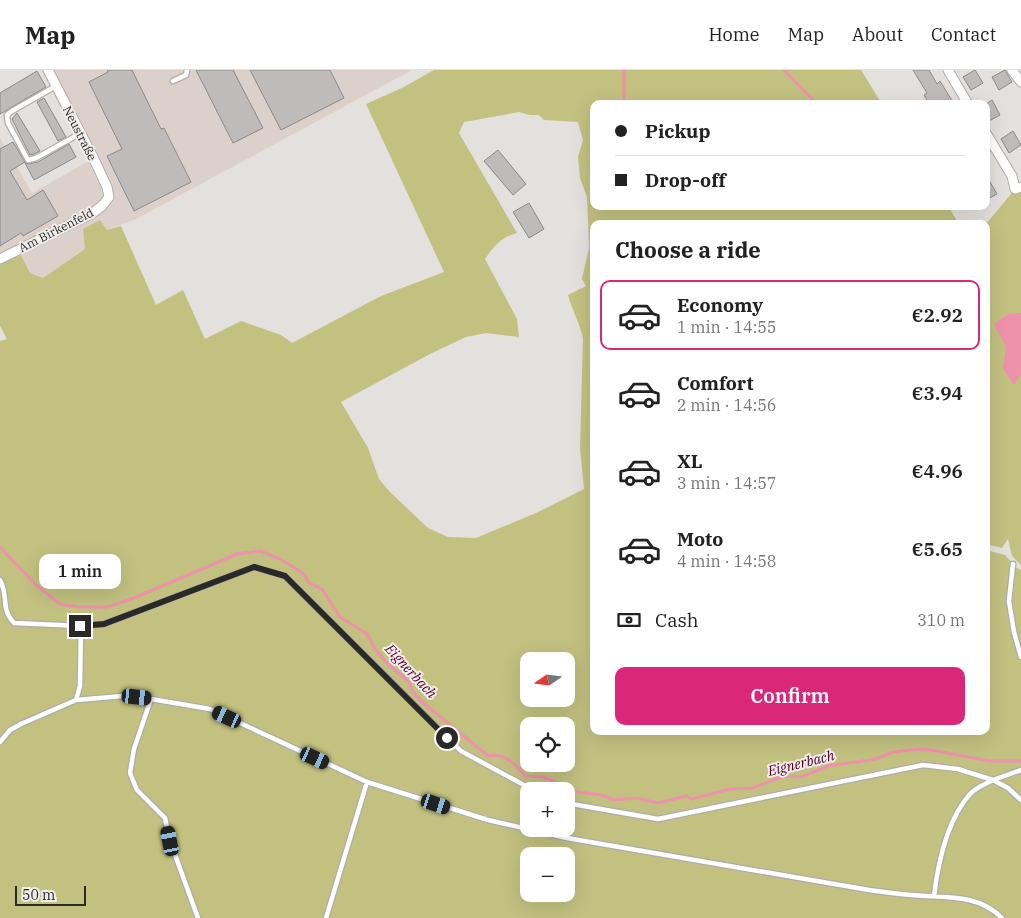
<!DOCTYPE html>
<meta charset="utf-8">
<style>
:root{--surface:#fff;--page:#f2f2f2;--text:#222;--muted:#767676;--line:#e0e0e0;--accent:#db2777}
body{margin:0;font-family:"IBM Plex Serif",serif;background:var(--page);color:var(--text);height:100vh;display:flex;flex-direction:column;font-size:19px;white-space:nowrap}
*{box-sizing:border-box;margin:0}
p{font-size:16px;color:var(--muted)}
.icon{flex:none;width:28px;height:28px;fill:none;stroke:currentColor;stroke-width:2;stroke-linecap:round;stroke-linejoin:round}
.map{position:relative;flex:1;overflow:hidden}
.panel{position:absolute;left:590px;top:150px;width:400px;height:515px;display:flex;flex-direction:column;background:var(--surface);border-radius:10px;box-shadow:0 5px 20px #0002}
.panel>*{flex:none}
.banner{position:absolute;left:590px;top:30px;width:400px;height:110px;border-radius:10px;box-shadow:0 5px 20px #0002;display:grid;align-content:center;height:110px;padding:0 25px;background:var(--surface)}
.needle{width:32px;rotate:256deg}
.buttons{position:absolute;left:520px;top:582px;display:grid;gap:10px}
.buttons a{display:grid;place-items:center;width:55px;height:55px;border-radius:10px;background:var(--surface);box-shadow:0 5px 20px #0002;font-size:25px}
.scale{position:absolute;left:15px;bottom:12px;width:71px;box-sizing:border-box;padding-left:5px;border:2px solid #2b2928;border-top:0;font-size:14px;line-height:18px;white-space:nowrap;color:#2b2928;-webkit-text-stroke:4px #f1edeb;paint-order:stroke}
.end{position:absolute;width:22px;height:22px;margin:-11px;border:6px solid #2b2928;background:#fff;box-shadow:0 0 0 2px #fff}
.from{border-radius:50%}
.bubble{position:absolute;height:35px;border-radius:10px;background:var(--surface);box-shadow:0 5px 20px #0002;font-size:16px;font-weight:600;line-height:35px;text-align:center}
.car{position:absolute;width:15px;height:30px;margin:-15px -8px;border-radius:6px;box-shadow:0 0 4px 1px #0007;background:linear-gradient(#222 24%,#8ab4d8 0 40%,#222 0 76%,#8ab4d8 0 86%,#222 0)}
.banner b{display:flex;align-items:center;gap:18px;height:48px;font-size:19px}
.banner b+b{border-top:1px solid var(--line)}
.banner i{width:12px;height:12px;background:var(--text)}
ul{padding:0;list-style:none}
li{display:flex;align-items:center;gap:15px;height:70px;margin:0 10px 8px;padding:0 15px;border:2px solid transparent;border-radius:10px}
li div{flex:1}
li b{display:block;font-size:19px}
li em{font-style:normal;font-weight:600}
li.current{border-color:var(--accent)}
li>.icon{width:45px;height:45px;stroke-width:1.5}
h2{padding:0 25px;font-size:22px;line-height:60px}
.pay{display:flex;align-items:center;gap:12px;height:55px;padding:0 25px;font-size:19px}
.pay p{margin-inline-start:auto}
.primary-button{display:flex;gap:10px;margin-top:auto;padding:10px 25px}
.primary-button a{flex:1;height:58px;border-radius:10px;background:var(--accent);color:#fff;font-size:20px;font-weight:600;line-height:58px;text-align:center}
header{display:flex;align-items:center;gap:30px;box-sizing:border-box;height:70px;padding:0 25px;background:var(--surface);border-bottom:1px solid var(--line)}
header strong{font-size:24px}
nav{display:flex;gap:28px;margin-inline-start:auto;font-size:18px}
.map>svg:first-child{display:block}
.built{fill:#dcd1ca}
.green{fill:#c2c180;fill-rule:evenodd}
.water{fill:#ee91ab}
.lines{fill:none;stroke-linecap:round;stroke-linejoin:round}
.stream{stroke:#ee91ab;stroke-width:3}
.building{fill:#bfbbba;stroke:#8d8988}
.service-casing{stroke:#b0acaa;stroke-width:7}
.minor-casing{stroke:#b0acaa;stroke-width:11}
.service{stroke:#fff;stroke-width:4.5}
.minor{stroke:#fff;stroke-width:9}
.route{stroke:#2b2928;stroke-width:6}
.labels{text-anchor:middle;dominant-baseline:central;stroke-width:4;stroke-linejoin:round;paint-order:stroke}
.street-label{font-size:12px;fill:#2b2928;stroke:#f1edeb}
.water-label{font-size:14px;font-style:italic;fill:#540026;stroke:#f1edeb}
</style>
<header>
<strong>Map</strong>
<nav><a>Home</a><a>Map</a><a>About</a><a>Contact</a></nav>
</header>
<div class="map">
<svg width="1021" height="848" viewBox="0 0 1021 848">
<rect width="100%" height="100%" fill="#e4e0dd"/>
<!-- built -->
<path class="built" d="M41 0H412L136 149 107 160 85 179 43 208 30 203 21 185 0 194V68L32 123 89 91Z"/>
<!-- green -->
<path class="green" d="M434 0H861L882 34H594V136H948L959 154H594V661H986V480L1005 485 1017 498 1021 500V848H0V271L7 269 0 256V194L21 185 30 203 43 208 85 179 83 159 100 150 107 160 121 156 156 235 183 220 205 269 241 251 281 265 292 273 381 226 444 202 366 34 404 17ZM519 42 530 45H539L544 50 578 52 583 70 578 87 580 108 587 127 589 178 582 209 586 216 568 225C572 240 580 253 583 269L580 378 584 419 536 443 476 468 448 467 428 458 389 421 379 409 368 378 341 332 432 283 466 267 486 263 519 267 517 249 485 189C494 176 501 167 517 163L459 63 464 52ZM529 591H566V629H529ZM529 656H566V694H529ZM529 721H566V759H529ZM529 786H566V824H529Z
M1021 112V495L1012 486 1008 469 1002 478 986 474V154Z"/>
<!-- water -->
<path class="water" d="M1021 243V304L1014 315 1003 299 1006 277 994 254 1008 244Z"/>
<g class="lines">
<!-- stream -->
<path class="stream" d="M624 0V34
M784 0 817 34
M986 466 988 469
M0 477 35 514 60 534 78 537H108L134 528 237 484 260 481 280 489 295 498 305 505 309 513 322 519 340 547 367 564 375 579 386 592 409 612 413 622 421 631 488 686C504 682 516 694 525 706L542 707 557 712 571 721 602 725 613 730 636 728 658 733 686 726 692 729 730 719 753 718 784 706 801 707 828 696 876 689 893 682 909 680 926 679 989 691H1021"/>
</g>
<!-- building -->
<path class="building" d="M107 0H132L161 59 164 58 191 112 134 141 107 86 122 79 89 12 108 2Z
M196 0H233L263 58 233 73Z
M250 0H330L344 28 281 60Z
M913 0H929L937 14 940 11 954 34H929L924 25 927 23Z
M975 0 983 13 971 20 963 7Z
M1005 0 1012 12 999 20 992 7Z
M37 1 46 17 0 44V23Z
M44 28 66 67 58 71 37 32Z
M992 30 1000 45 989 51 986 46V34Z
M17 43 40 81 34 84 30 85 12 49Z
M1013 61 1021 75 1009 83 1001 69Z
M13 72 25 92 10 101 27 130 43 120 58 146 23 166 21 163 0 176V79Z
M69 74 76 87 34 110 25 93 29 94 38 92Z
M498 80 526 114 513 125 484 91Z
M986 105 997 124 986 130Z
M529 133 544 159 529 168 513 142Z"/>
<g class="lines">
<defs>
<path id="service" d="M173 11 186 5 187 0
M56 16 12 41 7 45 8 53 28 90 36 88 81 63
M1013 494 1009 531 1014 562 1021 587
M0 510C9 526 0 538 14 553L81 556 104 554 254 497 285 506 461 681 535 721
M151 629 134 679 130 703 137 720 165 748 170 771 198 848
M76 630 80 616 81 556
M0 672 10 660 21 654 76 630 123 626 151 629 210 639 367 712 488 750 567 768 869 820C883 822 897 824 911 825 944 828 977 823 1002 848
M1021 700 993 710 1008 718 1021 730
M566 733 658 749 923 695 958 699 993 710
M934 826C938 793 947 750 970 724 975 718 985 714 993 710
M326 848 367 712"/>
<path id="minor" d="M948 0 968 34
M1012 0 1021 12
M986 63 1012 106 1015 119 1021 117
M0 189 91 144 102 136 109 127 107 117 93 87 48 0"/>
</defs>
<!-- service casing -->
<use href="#service" class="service-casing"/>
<!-- minor casing -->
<use href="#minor" class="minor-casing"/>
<!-- service -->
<use href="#service" class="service"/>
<!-- minor -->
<use href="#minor" class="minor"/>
</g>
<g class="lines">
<!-- route -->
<path class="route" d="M80 556 104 554 254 497 285 506 447 668"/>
</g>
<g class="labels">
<!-- street labels -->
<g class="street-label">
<text transform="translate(80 63) rotate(63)">Neustraße</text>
<text transform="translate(56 160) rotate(-27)">Am Birkenfeld</text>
</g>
<!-- water labels -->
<g class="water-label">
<text transform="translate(411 601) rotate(47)">Eignerbach</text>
<text transform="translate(801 693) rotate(-14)">Eignerbach</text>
</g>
</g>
</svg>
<div class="buttons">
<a><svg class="needle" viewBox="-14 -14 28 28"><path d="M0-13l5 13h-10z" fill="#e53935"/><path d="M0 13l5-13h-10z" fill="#767676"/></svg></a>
<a><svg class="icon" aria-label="locate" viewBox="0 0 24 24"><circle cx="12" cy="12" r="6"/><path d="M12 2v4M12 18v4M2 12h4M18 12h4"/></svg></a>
<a>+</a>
<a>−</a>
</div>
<div class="scale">50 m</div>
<i class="end from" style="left:447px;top:668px"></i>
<i class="end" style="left:80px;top:556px"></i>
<div class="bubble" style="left:39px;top:484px;width:82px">1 min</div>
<i class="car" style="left:137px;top:627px;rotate:96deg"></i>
<i class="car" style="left:227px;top:647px;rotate:295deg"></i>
<i class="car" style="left:315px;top:688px;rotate:115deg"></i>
<i class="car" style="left:436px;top:734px;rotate:108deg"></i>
<i class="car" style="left:170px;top:771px;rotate:349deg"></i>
<div class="banner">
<b><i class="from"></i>Pickup</b>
<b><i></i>Drop-off</b>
</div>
<section class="panel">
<h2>Choose a ride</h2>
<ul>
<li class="current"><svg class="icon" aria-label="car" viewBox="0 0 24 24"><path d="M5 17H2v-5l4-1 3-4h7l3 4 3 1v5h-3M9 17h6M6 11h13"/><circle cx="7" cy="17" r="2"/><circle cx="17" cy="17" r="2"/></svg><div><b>Economy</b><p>1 min · 14:55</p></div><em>€2.92</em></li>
<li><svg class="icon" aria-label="car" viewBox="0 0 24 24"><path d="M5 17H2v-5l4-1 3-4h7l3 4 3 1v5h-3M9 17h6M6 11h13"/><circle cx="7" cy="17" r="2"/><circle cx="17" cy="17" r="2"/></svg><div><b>Comfort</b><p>2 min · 14:56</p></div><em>€3.94</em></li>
<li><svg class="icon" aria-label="car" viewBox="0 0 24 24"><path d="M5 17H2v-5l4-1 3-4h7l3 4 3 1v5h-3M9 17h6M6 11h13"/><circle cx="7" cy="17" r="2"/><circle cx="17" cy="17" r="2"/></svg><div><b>XL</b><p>3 min · 14:57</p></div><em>€4.96</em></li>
<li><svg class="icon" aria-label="car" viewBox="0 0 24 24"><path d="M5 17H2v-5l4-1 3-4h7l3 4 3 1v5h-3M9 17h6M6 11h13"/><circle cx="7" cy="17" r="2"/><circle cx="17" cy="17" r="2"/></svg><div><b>Moto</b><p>4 min · 14:58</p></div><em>€5.65</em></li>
</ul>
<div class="pay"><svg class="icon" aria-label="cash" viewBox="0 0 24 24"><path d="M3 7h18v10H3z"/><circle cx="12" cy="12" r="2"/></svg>Cash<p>310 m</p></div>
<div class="primary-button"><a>Confirm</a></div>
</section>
</div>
